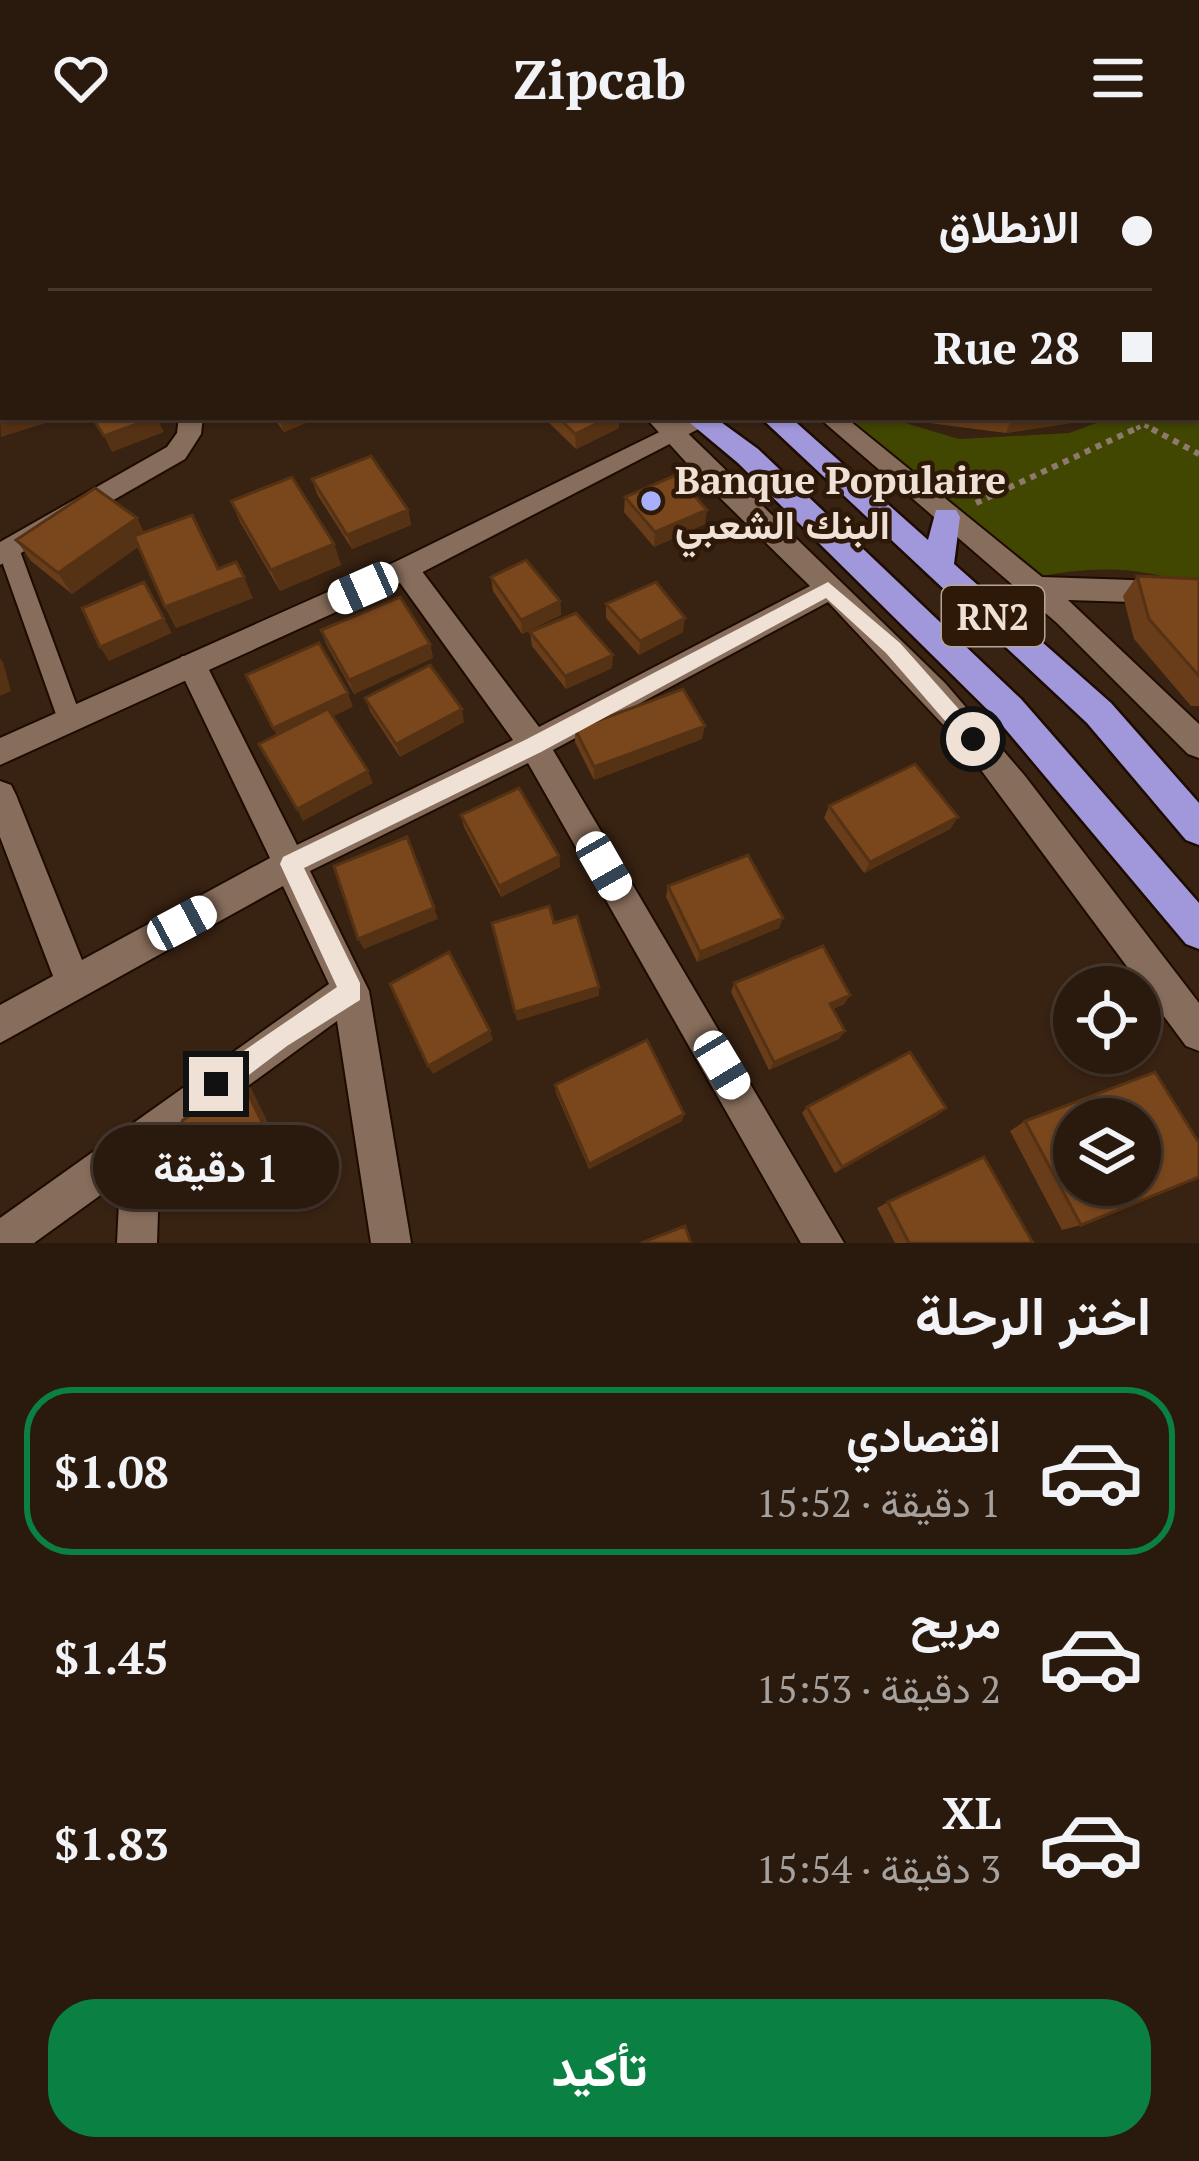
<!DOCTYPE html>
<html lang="ar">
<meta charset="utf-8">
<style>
:root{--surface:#2a1a0e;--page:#36271c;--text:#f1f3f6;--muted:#a5a19e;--line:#46382e;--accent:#0b8043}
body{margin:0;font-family:"PT Serif",Vazirmatn,serif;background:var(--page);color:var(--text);direction:rtl;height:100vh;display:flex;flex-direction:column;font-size:45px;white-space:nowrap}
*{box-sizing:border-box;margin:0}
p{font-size:39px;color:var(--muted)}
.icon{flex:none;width:66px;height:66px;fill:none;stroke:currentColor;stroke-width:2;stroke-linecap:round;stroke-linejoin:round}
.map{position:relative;height:1087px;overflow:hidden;direction:ltr}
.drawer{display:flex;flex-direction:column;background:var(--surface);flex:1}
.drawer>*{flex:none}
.banner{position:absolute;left:0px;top:0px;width:1200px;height:264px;box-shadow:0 3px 9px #0004,0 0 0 3px var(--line);direction:rtl;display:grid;align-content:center;height:264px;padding:0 48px;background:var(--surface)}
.tools{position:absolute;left:1053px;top:810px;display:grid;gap:24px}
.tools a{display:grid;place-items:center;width:108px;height:108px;border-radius:50%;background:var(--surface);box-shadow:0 3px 9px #0004,0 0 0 3px var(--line);font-size:60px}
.end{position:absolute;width:54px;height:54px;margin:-27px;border:15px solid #f0e1d6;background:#111;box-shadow:0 0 0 6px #111}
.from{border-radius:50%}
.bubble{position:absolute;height:84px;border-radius:42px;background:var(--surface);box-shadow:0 3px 9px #0004,0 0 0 3px var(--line);font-size:39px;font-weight:800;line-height:84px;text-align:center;direction:rtl}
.car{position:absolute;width:36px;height:72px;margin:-36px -18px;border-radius:15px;box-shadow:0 0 9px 3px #0007;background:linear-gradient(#fff 24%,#345 0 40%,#fff 0 76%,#345 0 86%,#fff 0)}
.banner b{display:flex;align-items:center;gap:42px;height:114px;font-size:45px}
.banner b+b{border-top:3px solid var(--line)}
.banner i{width:30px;height:30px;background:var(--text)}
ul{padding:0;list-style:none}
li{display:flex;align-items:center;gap:36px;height:168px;margin:0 24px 18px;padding:0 24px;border:6px solid transparent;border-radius:48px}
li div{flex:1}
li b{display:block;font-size:45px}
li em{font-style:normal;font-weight:800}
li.selected{border-color:var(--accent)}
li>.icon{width:108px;height:108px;stroke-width:1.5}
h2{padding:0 48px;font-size:54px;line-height:144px}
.primary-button{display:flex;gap:24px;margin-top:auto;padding:24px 48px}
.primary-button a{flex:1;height:138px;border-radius:48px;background:var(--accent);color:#fff;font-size:48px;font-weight:800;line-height:138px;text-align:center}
header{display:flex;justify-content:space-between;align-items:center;height:156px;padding:0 48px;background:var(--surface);font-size:54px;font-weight:800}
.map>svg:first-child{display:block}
.green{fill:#414600}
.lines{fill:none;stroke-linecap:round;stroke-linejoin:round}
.pedestrian-casing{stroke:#1e0b00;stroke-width:4}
.minor-casing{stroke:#1e0b00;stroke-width:4}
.tertiary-casing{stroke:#1e0b00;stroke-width:4}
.trunk-casing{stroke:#1e0b00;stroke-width:5}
.path-far1{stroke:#8d7a6c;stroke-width:4.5;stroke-dasharray:4.5 4.5;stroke-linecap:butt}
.path{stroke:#8d7a6c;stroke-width:6;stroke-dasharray:6 6;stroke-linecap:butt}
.pedestrian{fill:#876d5b;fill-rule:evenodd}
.minor{fill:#876d5b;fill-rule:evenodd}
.tertiary{fill:#876d5b;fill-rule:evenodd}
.trunk{fill:#a098db;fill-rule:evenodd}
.wall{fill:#693d19}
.shaded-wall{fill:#553214}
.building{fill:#7a471d;stroke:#553214;stroke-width:3;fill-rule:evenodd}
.route{fill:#f0e1d6}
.poi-dot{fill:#a8b0fc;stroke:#2e1908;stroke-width:4.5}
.labels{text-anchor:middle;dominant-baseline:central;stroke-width:9;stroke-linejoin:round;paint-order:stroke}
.shield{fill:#2e1908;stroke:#b6a598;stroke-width:3}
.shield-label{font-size:36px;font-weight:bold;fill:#f0e1d6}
.poi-label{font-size:39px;font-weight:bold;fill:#f0e1d6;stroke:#2e1908;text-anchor:start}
</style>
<header><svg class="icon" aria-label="menu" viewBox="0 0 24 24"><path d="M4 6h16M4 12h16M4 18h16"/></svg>Zipcab<svg class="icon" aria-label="heart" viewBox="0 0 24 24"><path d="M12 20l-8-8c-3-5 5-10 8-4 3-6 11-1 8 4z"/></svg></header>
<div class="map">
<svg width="1199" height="1087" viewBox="0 0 1199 1087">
<rect width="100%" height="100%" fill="#382212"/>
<!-- green -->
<path class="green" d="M1199 53V432C1149 411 1095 409 1043 420L847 261H885L959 283 1069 277 1113 261H1197Z"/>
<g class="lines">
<defs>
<path id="pedestrian" d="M9 387 20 395 82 564 79 571H61L58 564 0 400 1 389Z"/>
<path id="minor" d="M48 0H68L69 3H49Z
M381 0H401L404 3H384Z
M650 0H670L673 3H653Z
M881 0H901L902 3H882Z
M1018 0H1038L1040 3H1020Z
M1165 0H1185L1188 3H1168Z
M1197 12 1199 13V25L1197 24Z
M1197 37H1199V49H1197Z
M0 111H3V123H0Z
M3 214V230L0 231V215Z
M179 261H203L201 278 185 303 0 409V386L167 291 177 277Z
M645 261H671L945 527 1025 620 1199 847V895L1186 890 964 591 828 446 553 594 844 1087H801L528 607 310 715 369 835 411 1087H371L337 865 160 994 157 1087H117L120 1025 34 1087H0V1062L329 828 283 730 0 887V849L53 820 0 681V625L11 629 16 639 82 804 270 702 177 508 182 500H202L297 689 513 584 395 420 391 413 395 406H415L539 571 810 430 705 327Z
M818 261H845L1042 421 1132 424 1199 434V456L1132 446 1068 444 1199 568V602L1188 598 1057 467Z"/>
<path id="tertiary" d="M690 261H709L712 266 415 420 0 609V582L395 406Z"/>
<path id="trunk" d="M456 0H477L480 3H458Z
M509 0H530L533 3H511Z
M683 261H714L758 293 1021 543 1199 747V793L1186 788 997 563 738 307Z
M760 261H790L928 384 936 354H956L960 361 954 408 1111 547 1199 647V689L1186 684 1087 567Z"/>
</defs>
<!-- pedestrian casing -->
<use href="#pedestrian" class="pedestrian-casing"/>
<!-- minor casing -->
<use href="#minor" class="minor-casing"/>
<!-- tertiary casing -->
<use href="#tertiary" class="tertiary-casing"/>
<!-- trunk casing -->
<use href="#trunk" class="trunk-casing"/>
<!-- path-far1 -->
<path class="path-far1" d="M1128 276 1144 269 1158 276"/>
<!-- path -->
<path class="path" d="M1152 273 1199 298
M976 347 1135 273"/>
<!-- pedestrian -->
<use href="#pedestrian" class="pedestrian"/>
<!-- minor -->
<use href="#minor" class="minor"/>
<!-- tertiary -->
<use href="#tertiary" class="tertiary"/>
<!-- trunk -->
<use href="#trunk" class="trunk"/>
</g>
<!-- wall -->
<path class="wall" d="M273 261H320L284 276Z
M543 261H619V272L576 293Z
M915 261H1085L1077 266 1006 277 929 267Z
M312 323 408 354 411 369 352 393 317 338Z
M625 341 705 368 654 391 624 356Z
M231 345 334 388 341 409 280 435 240 366Z
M144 376 218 413 253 442 176 472 165 451 139 390 72 438 31 405 16 384Z
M1137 420 1199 423V550H1191L1134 483 1123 440Z
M491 421 560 445 561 459 522 478 493 435Z
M606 448 683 476 639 499 606 462Z
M321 474 430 488 433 502 354 538 326 488Z
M530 476 612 512 566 533 532 490Z
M365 542 464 566 400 601 370 555Z
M575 573 702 583 594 624 575 586Z
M829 650 958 661 950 673 864 717 824 662Z
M461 659 559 700 560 711 501 741 464 671Z
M668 730 783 762 779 772 697 806 666 741Z
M734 827 850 839 844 848 833 853 839 883 769 914 731 836Z
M555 929 682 965 589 1013 556 937Z
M807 951 938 959 835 1017 802 957Z
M1025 965 1081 1069 1062 1074 1010 975Z
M888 1046 1033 1087H895L877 1052Z"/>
<!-- shaded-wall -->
<path class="shaded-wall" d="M3 27V44L0 45V28Z
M6 261H48L49 266 1 281 0 263Z
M156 261 164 276 112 296 104 280Z
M279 261H320L284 276Z
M610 261H619V272L576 293 575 278Z
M1012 261H1085L1077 266 1006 277Z
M408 354 411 369 352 393 347 379Z
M707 354 705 368 654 391 655 376Z
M137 362 148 384 72 438 58 417Z
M334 388 341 409 280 435 271 414Z
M244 421 253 442 176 472 165 451Z
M144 426 172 477 109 505 100 491Z
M560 445 561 459 522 478 521 464Z
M685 462 683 476 639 499 640 485Z
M430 488 433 502 354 538 349 524Z
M613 499 612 512 566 533 565 520Z
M0 503 3 506 11 535 0 540Z
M348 537 353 551 280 585 273 572Z
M462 553 464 566 400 601 396 588Z
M705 570 702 583 594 624V611Z
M368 615 373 627 303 665 297 653Z
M958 661 950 673 864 717 870 706Z
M559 700 560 711 501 741 499 730Z
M434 752 438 763 364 793 358 783Z
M783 762 779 772 697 806 700 796Z
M599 831V840L517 865 515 856Z
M850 839 844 848 825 857 830 848Z
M490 875 493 884 433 918 428 910Z
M845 875 839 883 769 914 774 906Z
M242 925 251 932 281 993 222 1033 212 1028Z
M946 952 938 959 835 1017 842 1011Z
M684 958 682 965 589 1013V1008Z"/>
<!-- building -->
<path class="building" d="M16 0 17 3H3V27L0 28V3Z
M590 0H651L641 3H593Z
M0 54H3V81H0Z
M3 232V261H6L0 263V233Z
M92 261H156L104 280Z
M558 261H610L575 278Z
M371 300 408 354 347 379 312 323Z
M676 319 707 354 655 376 625 341Z
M292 321 334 388 271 414 231 345Z
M95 332 137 362 58 417 16 384Z
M192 359 218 413 236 406 244 421 165 451 134 380Z
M526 404 560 445 521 464 491 421Z
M1137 420 1199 423V520L1149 463Z
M144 426 164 463 100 491 82 452Z
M656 426 685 462 640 485 606 448Z
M400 441 430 488 349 524 321 474Z
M576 457 613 499 565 520 530 476Z
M319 487 348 537 273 572 246 519Z
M430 509 462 553 396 588 365 542Z
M683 533 705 570 594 611 575 573Z
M328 553 368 615 297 653 259 588Z
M915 608 958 661 870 706 829 650Z
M519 632 559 700 499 730 461 659Z
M407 681 434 752 358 783 334 710Z
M748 699 783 762 700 796 668 730Z
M549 750 554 767 577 760 599 831 515 856 492 767Z
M823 790 850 839 830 848 845 875 774 906 734 827Z
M449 796 490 875 428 910 390 828Z
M647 884 684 958 589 1008 555 929Z
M910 896 946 952 842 1011 807 951Z
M1155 916 1199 987V1021L1081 1069 1025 965ZM1074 963H1140V1029H1074Z
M242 925 272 987 212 1028 158 1007 183 964Z
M984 1001 1033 1087H909L888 1046Z
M685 1070 691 1087H641Z"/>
<!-- route -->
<path class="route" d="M828 426 900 487 980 577V589H966L886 497 826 442 541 596 304 712 360 827V844L287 890 225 937H207V920L337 831 280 708 283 701 527 583Z"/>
<!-- markers -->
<circle class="poi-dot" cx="651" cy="345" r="12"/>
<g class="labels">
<!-- shield labels -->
<rect class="shield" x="942" y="430" width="102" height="60" rx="9"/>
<g class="shield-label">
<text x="993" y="460">RN2</text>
</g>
<!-- poi labels -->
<g class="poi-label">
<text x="675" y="323">Banque Populaire<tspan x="675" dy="45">البنك الشعبي</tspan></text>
</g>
</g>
</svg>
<div class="tools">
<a><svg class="icon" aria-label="locate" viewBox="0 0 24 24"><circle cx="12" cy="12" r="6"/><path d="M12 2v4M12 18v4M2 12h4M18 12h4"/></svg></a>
<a><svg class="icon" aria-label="layers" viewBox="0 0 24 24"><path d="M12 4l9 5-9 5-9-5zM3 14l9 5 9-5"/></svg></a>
</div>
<i class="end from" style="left:973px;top:583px"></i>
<i class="end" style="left:216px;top:928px"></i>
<div class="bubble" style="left:93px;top:969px;width:246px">1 دقيقة</div>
<i class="car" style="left:363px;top:432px;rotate:246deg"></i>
<i class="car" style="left:604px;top:710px;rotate:150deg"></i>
<i class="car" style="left:182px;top:767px;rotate:62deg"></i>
<i class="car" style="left:722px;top:909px;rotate:149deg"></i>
<div class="banner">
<b><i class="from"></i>الانطلاق</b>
<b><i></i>Rue 28</b>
</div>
</div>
<section class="drawer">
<h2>اختر الرحلة</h2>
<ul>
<li class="selected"><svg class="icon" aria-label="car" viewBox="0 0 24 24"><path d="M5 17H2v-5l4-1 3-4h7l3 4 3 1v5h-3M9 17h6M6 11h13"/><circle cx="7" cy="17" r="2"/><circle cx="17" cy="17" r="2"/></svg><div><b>اقتصادي</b><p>1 دقيقة · 15:52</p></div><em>$1.08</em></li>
<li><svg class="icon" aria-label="car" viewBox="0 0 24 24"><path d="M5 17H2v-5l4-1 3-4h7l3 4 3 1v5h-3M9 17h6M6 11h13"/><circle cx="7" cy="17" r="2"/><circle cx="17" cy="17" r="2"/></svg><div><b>مريح</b><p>2 دقيقة · 15:53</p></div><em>$1.45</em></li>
<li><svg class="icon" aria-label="car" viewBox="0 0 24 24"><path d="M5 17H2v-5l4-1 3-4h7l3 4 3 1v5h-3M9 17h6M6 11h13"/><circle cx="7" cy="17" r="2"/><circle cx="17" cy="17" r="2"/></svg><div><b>XL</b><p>3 دقيقة · 15:54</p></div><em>$1.83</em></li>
</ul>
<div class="primary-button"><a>تأكيد</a></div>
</section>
